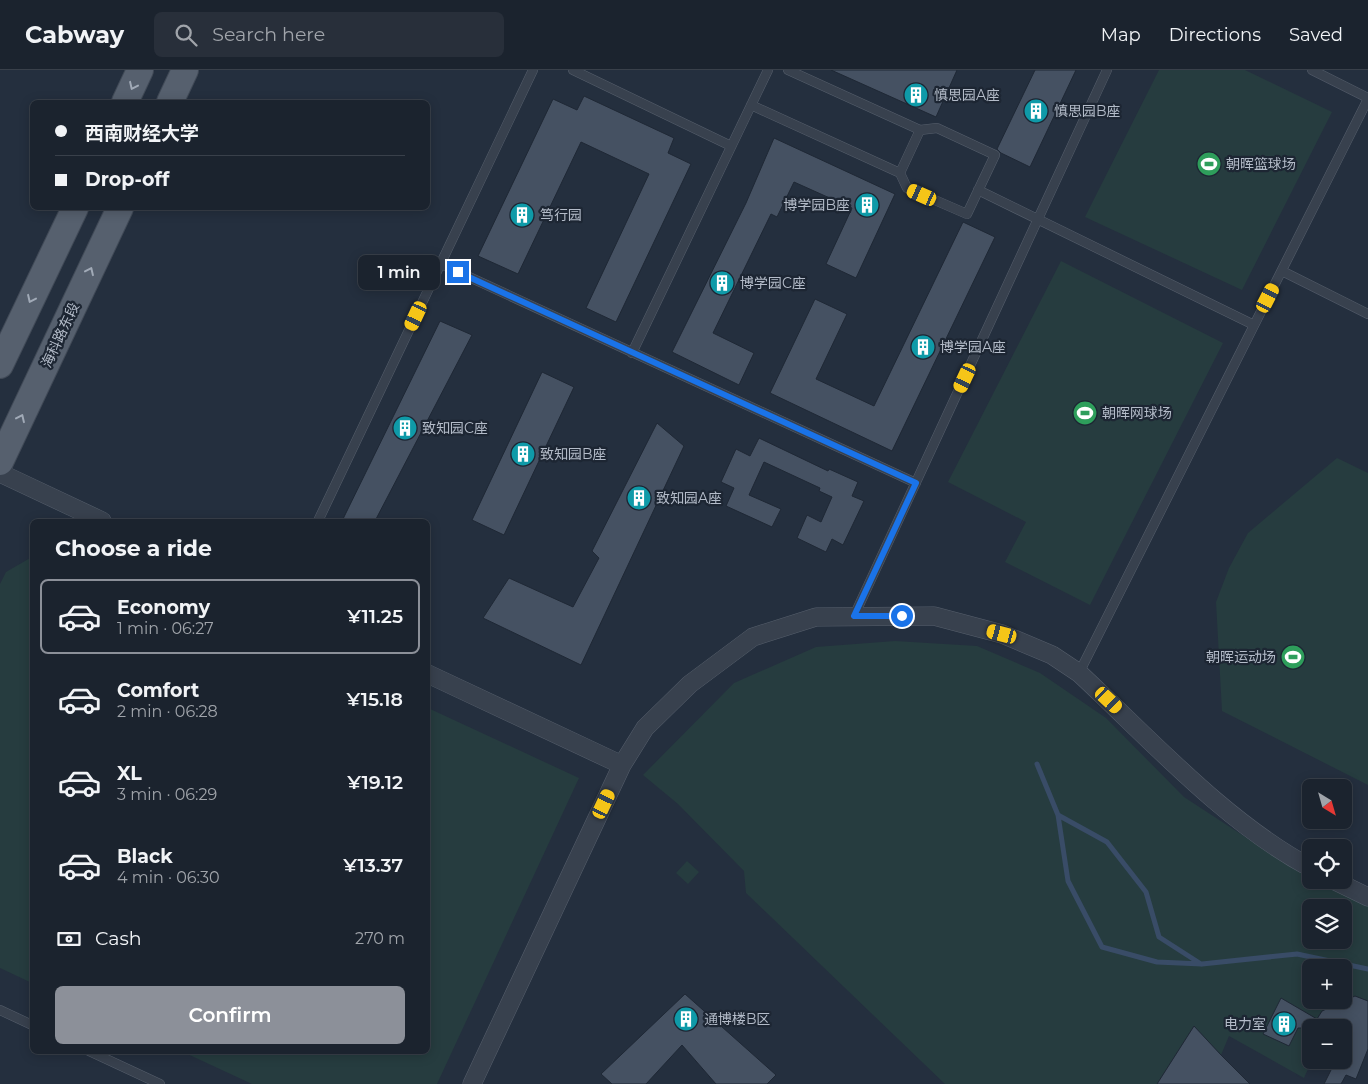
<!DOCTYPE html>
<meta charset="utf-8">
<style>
:root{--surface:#1b232e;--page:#282f3a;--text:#f1f3f6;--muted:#a0a4aa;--line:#39404a;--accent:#8c9099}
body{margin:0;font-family:Montserrat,"Noto Sans SC",sans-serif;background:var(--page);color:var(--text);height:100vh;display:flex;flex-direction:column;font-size:19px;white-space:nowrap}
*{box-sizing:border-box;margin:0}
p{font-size:16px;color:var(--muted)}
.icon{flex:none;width:28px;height:28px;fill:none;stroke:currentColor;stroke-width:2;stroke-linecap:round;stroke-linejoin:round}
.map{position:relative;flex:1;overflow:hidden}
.panel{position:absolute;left:30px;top:449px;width:400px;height:535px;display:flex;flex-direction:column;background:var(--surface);border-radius:8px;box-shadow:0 2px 12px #0003,0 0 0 1px var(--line)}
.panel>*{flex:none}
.banner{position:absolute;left:30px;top:30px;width:400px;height:110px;border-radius:8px;box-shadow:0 2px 12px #0003,0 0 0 1px var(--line);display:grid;align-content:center;height:110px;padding:0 25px;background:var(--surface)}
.needle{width:32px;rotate:143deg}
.fabs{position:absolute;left:1302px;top:709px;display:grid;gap:10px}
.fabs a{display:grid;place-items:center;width:50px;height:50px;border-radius:8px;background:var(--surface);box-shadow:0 2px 12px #0003,0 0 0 1px var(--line);font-size:25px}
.end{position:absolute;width:22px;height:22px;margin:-11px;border:6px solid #1a73e8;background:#fff;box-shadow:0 0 0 2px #fff}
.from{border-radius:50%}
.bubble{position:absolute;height:35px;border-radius:8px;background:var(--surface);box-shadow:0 2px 12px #0003,0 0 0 1px var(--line);font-size:16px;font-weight:600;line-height:35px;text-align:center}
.car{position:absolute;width:15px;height:30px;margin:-15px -8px;border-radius:6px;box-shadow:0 0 4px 1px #0007;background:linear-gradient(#f5c518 24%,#345 0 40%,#f5c518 0 76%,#345 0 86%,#f5c518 0)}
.banner b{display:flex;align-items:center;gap:18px;height:48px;font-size:19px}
.banner b+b{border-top:1px solid var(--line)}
.banner i{width:12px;height:12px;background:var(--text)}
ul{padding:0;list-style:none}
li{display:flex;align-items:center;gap:15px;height:75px;margin:0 10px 8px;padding:0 15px;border:2px solid transparent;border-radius:8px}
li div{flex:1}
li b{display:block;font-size:19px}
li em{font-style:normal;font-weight:600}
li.selected{border-color:var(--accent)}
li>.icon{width:45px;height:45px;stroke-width:1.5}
h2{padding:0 25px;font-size:22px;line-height:60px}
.pay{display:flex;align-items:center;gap:12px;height:55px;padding:0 25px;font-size:19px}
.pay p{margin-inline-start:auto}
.action{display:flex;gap:10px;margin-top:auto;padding:10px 25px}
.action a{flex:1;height:58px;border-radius:8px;background:var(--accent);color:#fff;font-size:20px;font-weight:600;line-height:58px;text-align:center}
header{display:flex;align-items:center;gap:30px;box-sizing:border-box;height:70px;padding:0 25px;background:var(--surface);border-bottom:1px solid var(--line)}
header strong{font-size:24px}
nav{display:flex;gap:28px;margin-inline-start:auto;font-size:18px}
.search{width:350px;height:45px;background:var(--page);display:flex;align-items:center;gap:12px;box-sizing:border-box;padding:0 18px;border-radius:8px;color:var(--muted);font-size:19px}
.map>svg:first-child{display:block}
.green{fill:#263c3f;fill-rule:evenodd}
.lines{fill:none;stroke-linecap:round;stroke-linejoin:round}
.stream{stroke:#394c67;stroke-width:5}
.building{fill:#455162;stroke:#1f2835}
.lane-casing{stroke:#565f6c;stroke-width:10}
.street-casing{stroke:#565f6c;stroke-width:19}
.primary-casing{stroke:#414a57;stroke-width:28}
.lane{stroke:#38414e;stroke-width:9}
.street{stroke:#38414e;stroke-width:18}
.primary{stroke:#56606e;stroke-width:26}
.oneway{stroke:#a1aab7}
.route{stroke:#1a73e8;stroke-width:6}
.labels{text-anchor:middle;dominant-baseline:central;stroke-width:4.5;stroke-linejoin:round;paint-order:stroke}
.poi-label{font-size:14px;fill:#b4bcc9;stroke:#1d2633;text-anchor:start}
.street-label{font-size:14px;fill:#b4bcc9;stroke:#1d2633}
</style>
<header>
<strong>Cabway</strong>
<div class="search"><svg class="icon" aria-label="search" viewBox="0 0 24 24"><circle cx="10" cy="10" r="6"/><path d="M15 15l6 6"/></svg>Search here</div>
<nav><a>Map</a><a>Directions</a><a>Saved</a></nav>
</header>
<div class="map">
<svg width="1368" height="1014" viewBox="0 0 1368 1014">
<rect width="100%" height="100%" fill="#242f3e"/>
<!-- green -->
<path class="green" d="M1159 0H1245L1332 42 1242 220 1085 147Z
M1061 191 1223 273 1090 535 1005 492 1026 452 948 412Z
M1337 388 1368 403V715L1222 641 1216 532 1229 498 1248 463Z
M32 487V913L0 898V514L6 502Z
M895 571 977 576 1040 603 1106 648 1184 727 1311 810 1368 828V931L1355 926 1322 941 1311 958 1312 990 1304 1008 1229 966 1221 985 1194 956 1157 1014H945L746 823 744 801 678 734 643 705 734 613 816 577ZM1311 838H1344V870H1311ZM1311 898H1344V930H1311Z
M428 638 579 708 437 1014H252L181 981H428Z
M687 791 699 802 688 814 676 803Z"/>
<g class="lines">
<!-- stream -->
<path class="stream" d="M1037 694 1058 745 1068 811 1102 877 1157 892 1202 894 1297 884 1368 899
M1058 745 1107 772 1146 822 1159 867 1201 894"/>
</g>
<!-- building -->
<path class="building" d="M831 0H957L936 47Z
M1035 0H1076L1030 97 1001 83 997 79Z
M584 26 674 68 668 83 691 94 616 252 586 238 649 104 581 72 518 204 478 186 553 29 577 40Z
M774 68 895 124 856 208 826 194 852 138 794 112 777 147 771 144 713 263 754 283 739 315 672 282 746 133Z
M963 152 995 167 892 381 770 323 815 229 847 244 816 309 874 336Z
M440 251 472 265 375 451H342Z
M542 302 574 317 504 465 472 450Z
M657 353 684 376 581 595 483 548 509 508 573 537 599 488 592 481Z
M759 368 828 401 829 399 858 412 852 426 864 431 843 475 832 469 826 482 797 468 807 445 821 452 832 427 819 421 820 418 764 392 749 425 781 439 772 457 726 436 734 418 721 412 736 379 750 386Z
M685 924 776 1005 767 1014H716L682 975 646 1014H612L601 1004Z
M1355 926 1368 931V979L1356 1009 1346 1005 1341 1014H1324L1336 990H1344V958H1298L1289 976 1263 964 1281 928 1317 949 1322 941Z
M1194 956 1221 985 1250 1014H1157Z"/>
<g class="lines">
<defs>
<path id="lane" d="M573 0 731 76
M1312 0 1368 28
M751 35 900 103 907 118 967 144 995 85 937 58 920 60 788 0
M900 103 920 60
M978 120 1254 255
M441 194 916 413
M1282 201 1368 244
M632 283 768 0
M318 451 533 0
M854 546 1107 0
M1079 603 1368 29
M0 940 32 955
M89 981 160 1014"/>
<path id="street" d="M0 403 102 451
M428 604 622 695
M1333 810 1368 827
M472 1014 622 695 645 658 690 614 753 567 816 547 934 546 1002 564 1052 585 1079 603C1150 669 1226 753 1311 798"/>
<path id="primary" d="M125 32 140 0
M170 32 185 0
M0 295 75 138
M0 392 120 138"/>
</defs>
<!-- lane casing -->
<use href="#lane" class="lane-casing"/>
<!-- street casing -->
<use href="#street" class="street-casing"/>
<!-- primary casing -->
<use href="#primary" class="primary-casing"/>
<!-- lane -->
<use href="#lane" class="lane"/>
<!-- street -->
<use href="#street" class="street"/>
<!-- primary -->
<use href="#primary" class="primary"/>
</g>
<!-- one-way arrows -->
<defs><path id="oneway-chevron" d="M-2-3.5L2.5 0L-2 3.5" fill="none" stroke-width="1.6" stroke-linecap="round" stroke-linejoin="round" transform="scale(1.25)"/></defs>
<g class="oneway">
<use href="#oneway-chevron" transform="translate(133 16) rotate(115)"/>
<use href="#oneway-chevron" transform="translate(90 201) rotate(-65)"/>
<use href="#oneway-chevron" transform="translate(31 229) rotate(115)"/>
<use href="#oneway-chevron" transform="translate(21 348) rotate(-65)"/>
</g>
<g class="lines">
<!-- route -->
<path class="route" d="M458 202 916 413 854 546H902"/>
</g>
<!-- icons -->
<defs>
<symbol id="building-disc" viewBox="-11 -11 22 22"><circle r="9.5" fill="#0f9aa8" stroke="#1d2633"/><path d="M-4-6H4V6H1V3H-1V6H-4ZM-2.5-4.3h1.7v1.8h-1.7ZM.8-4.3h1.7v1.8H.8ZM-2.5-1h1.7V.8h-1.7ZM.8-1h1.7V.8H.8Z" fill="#fff"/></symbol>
<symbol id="stadium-disc" viewBox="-11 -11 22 22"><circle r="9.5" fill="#2e9e5b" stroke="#1d2633"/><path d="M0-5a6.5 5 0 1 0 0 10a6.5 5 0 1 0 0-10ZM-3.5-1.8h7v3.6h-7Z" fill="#fff"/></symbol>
</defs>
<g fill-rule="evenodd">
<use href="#building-disc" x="902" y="11" width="28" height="28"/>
<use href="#building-disc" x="1022" y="27" width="28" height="28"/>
<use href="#stadium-disc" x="1195" y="80" width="28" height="28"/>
<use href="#building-disc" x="853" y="121" width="28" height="28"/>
<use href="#building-disc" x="508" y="131" width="28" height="28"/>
<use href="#building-disc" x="708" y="199" width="28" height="28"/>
<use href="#building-disc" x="909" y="263" width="28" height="28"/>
<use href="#stadium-disc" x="1071" y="329" width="28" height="28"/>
<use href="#building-disc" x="391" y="344" width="28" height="28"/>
<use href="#building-disc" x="509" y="370" width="28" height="28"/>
<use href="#building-disc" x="625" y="414" width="28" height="28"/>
<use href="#stadium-disc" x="1279" y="573" width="28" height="28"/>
<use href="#building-disc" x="672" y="935" width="28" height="28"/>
<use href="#building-disc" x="1270" y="940" width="28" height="28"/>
</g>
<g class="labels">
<!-- poi labels -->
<g class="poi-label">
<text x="934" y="25">慎思园A座</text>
<text x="1054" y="41">慎思园B座</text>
<text x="1226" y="94">朝晖篮球场</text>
<text x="850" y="135" text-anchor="end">博学园B座</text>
<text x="540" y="145">笃行园</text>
<text x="740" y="213">博学园C座</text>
<text x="940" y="277">博学园A座</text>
<text x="1102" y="343">朝晖网球场</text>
<text x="422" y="358">致知园C座</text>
<text x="540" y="384">致知园B座</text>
<text x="656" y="428">致知园A座</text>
<text x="1276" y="587" text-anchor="end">朝晖运动场</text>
<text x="704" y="949">通博楼B区</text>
<text x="1266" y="954" text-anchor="end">电力室</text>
</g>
<!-- street labels -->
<g class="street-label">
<text transform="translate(60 265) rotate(-65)">海科路东段</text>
</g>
</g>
</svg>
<div class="fabs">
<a><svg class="needle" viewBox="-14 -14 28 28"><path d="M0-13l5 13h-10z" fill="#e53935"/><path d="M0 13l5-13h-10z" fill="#a0a4aa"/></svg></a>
<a><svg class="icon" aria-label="locate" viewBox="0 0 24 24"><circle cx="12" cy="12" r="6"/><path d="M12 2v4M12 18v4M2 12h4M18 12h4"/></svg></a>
<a><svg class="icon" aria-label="layers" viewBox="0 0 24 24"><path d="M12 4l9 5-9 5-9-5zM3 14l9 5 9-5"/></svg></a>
<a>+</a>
<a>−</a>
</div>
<i class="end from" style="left:902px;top:546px"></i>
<i class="end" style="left:458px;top:202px"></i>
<div class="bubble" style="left:358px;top:185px;width:82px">1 min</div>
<i class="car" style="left:922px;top:125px;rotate:294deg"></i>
<i class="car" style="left:1268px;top:228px;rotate:27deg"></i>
<i class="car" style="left:416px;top:246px;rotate:205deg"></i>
<i class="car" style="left:965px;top:308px;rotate:205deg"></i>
<i class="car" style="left:1002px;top:564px;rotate:285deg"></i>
<i class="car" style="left:1109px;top:630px;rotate:133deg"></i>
<i class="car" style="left:604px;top:734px;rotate:25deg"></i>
<div class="banner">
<b><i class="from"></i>西南财经大学</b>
<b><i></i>Drop-off</b>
</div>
<section class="panel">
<h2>Choose a ride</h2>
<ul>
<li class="selected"><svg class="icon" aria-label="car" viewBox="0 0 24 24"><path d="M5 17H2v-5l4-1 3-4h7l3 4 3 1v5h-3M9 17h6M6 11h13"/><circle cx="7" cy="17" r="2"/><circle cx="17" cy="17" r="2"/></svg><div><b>Economy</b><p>1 min · 06:27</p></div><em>¥11.25</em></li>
<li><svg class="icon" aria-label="car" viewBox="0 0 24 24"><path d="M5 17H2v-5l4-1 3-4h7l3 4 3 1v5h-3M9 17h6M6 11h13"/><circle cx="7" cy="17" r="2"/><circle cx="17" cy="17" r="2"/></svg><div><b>Comfort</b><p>2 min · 06:28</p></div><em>¥15.18</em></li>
<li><svg class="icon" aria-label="car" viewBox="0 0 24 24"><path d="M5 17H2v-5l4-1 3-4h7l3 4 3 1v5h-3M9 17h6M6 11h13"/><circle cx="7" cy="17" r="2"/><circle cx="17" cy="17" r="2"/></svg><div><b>XL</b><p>3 min · 06:29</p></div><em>¥19.12</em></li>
<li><svg class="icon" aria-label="car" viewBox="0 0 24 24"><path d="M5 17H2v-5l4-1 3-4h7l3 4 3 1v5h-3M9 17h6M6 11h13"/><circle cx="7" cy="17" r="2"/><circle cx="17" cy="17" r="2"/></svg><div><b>Black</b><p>4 min · 06:30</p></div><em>¥13.37</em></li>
</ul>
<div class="pay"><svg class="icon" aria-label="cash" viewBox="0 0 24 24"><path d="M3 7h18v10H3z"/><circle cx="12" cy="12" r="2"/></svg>Cash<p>270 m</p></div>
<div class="action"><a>Confirm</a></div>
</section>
</div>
